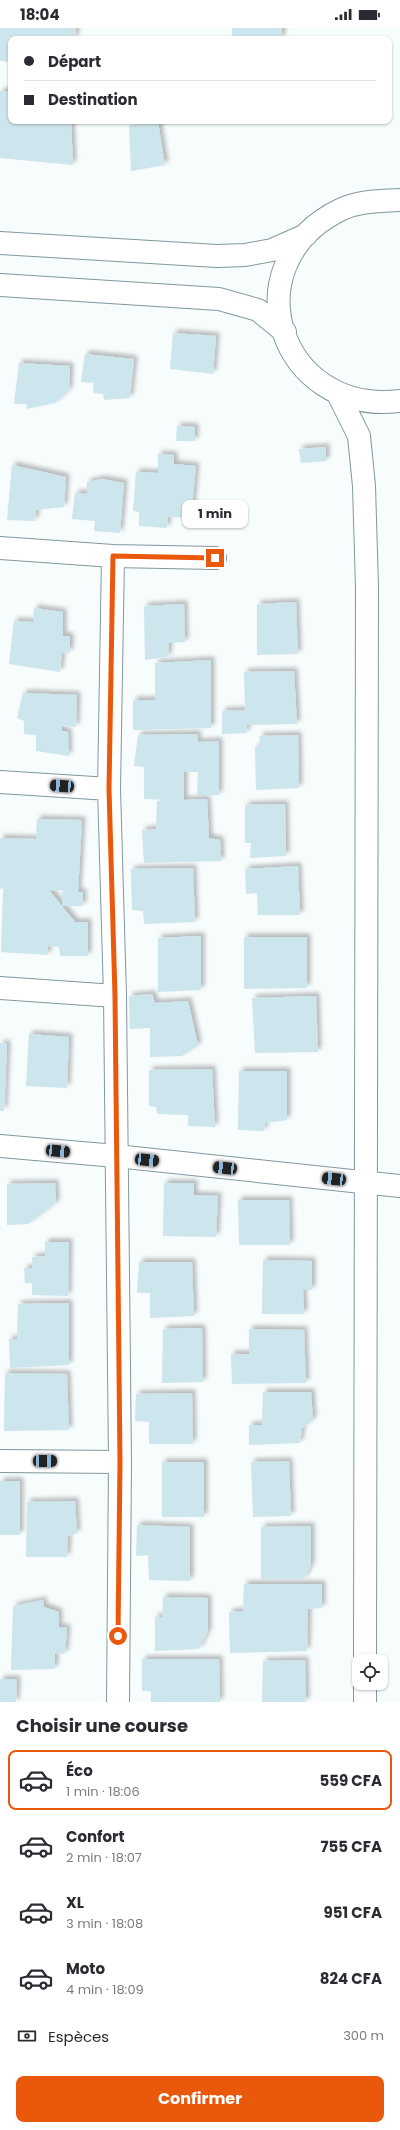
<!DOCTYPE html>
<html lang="fr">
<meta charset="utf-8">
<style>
:root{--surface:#fff;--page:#f7f7f7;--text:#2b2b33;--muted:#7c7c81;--line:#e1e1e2;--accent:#ea580c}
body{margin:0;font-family:Poppins,sans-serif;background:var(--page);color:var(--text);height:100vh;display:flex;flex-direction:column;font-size:15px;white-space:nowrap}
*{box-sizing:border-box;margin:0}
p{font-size:13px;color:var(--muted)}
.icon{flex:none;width:22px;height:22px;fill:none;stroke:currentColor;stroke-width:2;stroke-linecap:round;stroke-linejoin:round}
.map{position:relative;height:1674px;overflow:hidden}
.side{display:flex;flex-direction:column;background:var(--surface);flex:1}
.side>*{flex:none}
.top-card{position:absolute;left:8px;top:8px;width:384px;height:88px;border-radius:8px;box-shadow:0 1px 3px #0004;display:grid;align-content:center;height:88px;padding:0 16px;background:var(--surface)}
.buttons{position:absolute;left:352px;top:1626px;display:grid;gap:8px}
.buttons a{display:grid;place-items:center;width:36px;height:36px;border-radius:8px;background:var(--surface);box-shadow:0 1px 3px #0004;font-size:20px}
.end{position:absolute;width:18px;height:18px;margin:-9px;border:5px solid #ea580c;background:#fff;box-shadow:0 0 0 2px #fff}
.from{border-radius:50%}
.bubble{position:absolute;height:28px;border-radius:8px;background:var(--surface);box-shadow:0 1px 3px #0004;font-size:13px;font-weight:700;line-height:28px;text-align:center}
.car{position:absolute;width:12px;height:24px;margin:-12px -6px;border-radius:5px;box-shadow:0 0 3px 1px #0007;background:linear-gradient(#222 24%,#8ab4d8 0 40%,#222 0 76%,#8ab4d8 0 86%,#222 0)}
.top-card b{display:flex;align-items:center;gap:14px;height:38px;font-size:15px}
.top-card b+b{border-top:1px solid var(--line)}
.top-card i{width:10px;height:10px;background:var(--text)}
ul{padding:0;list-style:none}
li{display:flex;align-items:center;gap:12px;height:60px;margin:0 8px 6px;padding:0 8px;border:2px solid transparent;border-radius:8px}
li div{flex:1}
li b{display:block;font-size:15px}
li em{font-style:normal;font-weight:700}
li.active{border-color:var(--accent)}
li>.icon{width:36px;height:36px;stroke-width:1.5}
h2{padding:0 16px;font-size:18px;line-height:48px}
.pay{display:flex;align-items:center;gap:10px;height:44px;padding:0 16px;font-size:15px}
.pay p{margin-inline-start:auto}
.action{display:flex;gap:8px;margin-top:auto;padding:8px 16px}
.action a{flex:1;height:46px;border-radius:8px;background:var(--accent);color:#fff;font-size:16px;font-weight:700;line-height:46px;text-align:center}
.status{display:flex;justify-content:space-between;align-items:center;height:28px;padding:0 20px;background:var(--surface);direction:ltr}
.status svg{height:11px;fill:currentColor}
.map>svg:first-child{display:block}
.building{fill:#cde5ec;filter:url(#shadow)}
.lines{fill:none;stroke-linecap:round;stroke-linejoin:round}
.minor-casing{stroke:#81989e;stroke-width:24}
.major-casing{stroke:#81989e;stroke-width:24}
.minor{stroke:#fff;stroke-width:22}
.major{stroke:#fff;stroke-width:22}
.route{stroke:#ea580c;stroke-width:5}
</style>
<div class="status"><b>18:04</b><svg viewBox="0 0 49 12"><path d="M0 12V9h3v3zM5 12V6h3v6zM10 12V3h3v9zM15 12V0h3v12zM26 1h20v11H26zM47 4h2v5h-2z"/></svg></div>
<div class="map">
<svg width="400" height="1674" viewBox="0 0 400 1674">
<defs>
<filter id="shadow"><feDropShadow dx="3.5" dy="-3.5" stdDeviation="2" flood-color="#0004"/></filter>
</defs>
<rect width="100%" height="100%" fill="#f7fcfd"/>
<!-- building -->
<path class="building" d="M0 0H76L75 11H11V34L0 33Z
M232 0H282V11H232Z
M0 63 11 64V93H71L73 137 0 130Z
M158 94 165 137 131 143 129 97Z
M173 305 216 308 213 346 170 341Z
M85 326 134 331 130 370 104 372 103 366 93 365 94 355 81 354Z
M19 335 70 338 69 362 55 375 27 381 26 376H14Z
M177 398 195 399V413H176Z
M326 419V433L301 435 299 421Z
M158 426 174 427V436L196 438 191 490 168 489 167 500 139 498V484L133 483 136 444 158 445Z
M12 437 66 449 64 479 36 482 35 493 7 492Z
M102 451 124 455 120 505 94 503 95 493 72 491 75 465 87 466V454Z
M296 574 298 626 257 627V576Z
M184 576 185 614 169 615 168 629 145 632 144 578Z
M34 580 63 584V608H70V625L62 624 60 644 9 636 14 593 33 594Z
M211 632V700L133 702V672H155V635Z
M294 643 297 696 246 697 247 705 222 706V683L245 682 244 644Z
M23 665 77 667 76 699 61 698 62 703 68 704 69 728 36 723V707L24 706V693L17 690Z
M198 706 197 714 219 713V767H197L198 744H184V772L207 771 209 810 220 812 221 833 144 835 142 802 156 801 157 773 177 772 144 771V739L134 738 138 707Z
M298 707 299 760 256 762 255 719 261 718 259 708Z
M285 776 286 828 250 830 251 815H245V777Z
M37 791 82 792 78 864H83V878H62V864L67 863 49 862 75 894H88V928H60L59 919 48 918V927L1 924 3 860 0 861V810L36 811Z
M298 838 300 887H258L257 865 246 866 245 841Z
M193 840 195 894 144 896 143 883 132 882 131 841Z
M201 908V962L158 964V910Z
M244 909H307V960L244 961Z
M152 966 155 975 188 973 198 1017 182 1028 150 1029V1000L130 1001 129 968Z
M316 968 318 1024 255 1025 252 970Z
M29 1006 69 1009 67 1060 26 1058Z
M0 1015 7 1016 4 1083H0Z
M212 1041 215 1099 188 1098V1087L157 1086 156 1079 149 1078V1042Z
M239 1043H287V1092L265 1095 264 1103 238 1102Z
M55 1155 56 1175 28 1196 7 1197V1156Z
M164 1155H194V1167L218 1168 216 1209 163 1208Z
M238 1172H289L290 1217H239Z
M45 1214H69L68 1268 32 1267V1255H25L24 1240H33L32 1229 45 1228Z
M263 1232 312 1233V1262H303L304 1286H262Z
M139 1234H192L194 1288 150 1290V1265H137Z
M69 1275V1337L10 1340 9 1311H17L18 1276Z
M202 1300 203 1354 162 1355 163 1301Z
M249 1301 304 1302 306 1355 232 1356 231 1326H249Z
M5 1345 67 1346 69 1402 4 1403Z
M263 1364H311L313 1392 302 1400 300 1415 249 1417V1397H262Z
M192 1365 193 1416H149V1394L135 1393 136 1366Z
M289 1433 291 1488 253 1489 251 1434Z
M162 1434H204V1489H162Z
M0 1453H20V1507H0Z
M75 1473 77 1505 68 1508 67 1529H26L27 1474Z
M137 1497 190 1499V1553L149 1552 148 1527 136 1528Z
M311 1498V1537L304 1551H261V1499Z
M244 1556H322V1580L308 1581 307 1623 230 1625 229 1584 243 1583Z
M163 1569 208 1570V1603L199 1621 155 1623V1588L162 1590Z
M43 1572 44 1579 59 1584V1599L67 1600 65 1626 55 1625V1641L11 1642 13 1578Z
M142 1631H219L220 1674H151V1663H142Z
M305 1632 306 1674H262L263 1633Z
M0 1651H17L16 1674H0Z"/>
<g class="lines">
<defs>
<path id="minor" d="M338 366 359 408 364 458 367 559 365 1633
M0 520 113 528 215 530
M113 528 109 761 115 968 120 1434 118 1674
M0 754 109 761
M0 960 115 968
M0 1118 116 1128 400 1158
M0 1433 120 1434
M365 1655V1674"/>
<path id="major" d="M400 172C380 173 358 173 340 182 230 236 279 388 400 373
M0 215 217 228 245 227 272 222 306 207
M0 257 219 271 258 282 285 304"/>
</defs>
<!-- minor casing -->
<use href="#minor" class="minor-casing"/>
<!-- major casing -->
<use href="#major" class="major-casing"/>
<!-- minor -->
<use href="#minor" class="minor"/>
<!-- major -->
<use href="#major" class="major"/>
</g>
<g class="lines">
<!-- route -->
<path class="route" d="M118 1608 120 1434 115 968 109 761 113 528 215 530"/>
</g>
</svg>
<div class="buttons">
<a><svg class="icon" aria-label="locate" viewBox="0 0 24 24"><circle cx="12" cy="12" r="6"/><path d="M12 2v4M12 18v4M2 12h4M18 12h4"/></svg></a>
</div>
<i class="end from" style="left:118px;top:1608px"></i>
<i class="end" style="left:215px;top:530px"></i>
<div class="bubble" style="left:182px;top:472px;width:66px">1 min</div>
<i class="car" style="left:62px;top:758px;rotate:274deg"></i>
<i class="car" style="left:58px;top:1123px;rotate:95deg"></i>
<i class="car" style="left:147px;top:1132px;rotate:96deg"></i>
<i class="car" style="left:225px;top:1140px;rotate:276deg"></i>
<i class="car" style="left:334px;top:1151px;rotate:276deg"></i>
<i class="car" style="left:45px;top:1433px;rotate:90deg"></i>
<div class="top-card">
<b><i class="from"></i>Départ</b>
<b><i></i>Destination</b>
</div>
</div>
<section class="side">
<h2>Choisir une course</h2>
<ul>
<li class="active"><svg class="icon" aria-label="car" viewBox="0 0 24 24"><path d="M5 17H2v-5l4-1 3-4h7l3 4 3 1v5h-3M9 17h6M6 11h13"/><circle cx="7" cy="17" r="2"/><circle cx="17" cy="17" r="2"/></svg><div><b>Éco</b><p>1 min · 18:06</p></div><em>559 CFA</em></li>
<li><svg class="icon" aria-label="car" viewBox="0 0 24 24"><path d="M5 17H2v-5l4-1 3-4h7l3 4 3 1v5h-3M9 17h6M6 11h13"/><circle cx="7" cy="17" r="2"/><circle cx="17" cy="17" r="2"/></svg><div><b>Confort</b><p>2 min · 18:07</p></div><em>755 CFA</em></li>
<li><svg class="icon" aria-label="car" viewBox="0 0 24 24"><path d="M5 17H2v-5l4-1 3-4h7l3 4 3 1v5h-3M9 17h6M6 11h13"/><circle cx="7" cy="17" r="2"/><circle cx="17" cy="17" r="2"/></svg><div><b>XL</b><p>3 min · 18:08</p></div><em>951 CFA</em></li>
<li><svg class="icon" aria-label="car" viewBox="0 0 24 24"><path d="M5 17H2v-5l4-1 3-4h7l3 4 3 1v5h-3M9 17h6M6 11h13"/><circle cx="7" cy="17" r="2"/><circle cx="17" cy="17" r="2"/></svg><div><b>Moto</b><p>4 min · 18:09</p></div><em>824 CFA</em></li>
</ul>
<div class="pay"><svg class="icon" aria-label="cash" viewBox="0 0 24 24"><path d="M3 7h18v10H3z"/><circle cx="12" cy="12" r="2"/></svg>Espèces<p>300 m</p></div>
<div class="action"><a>Confirmer</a></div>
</section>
